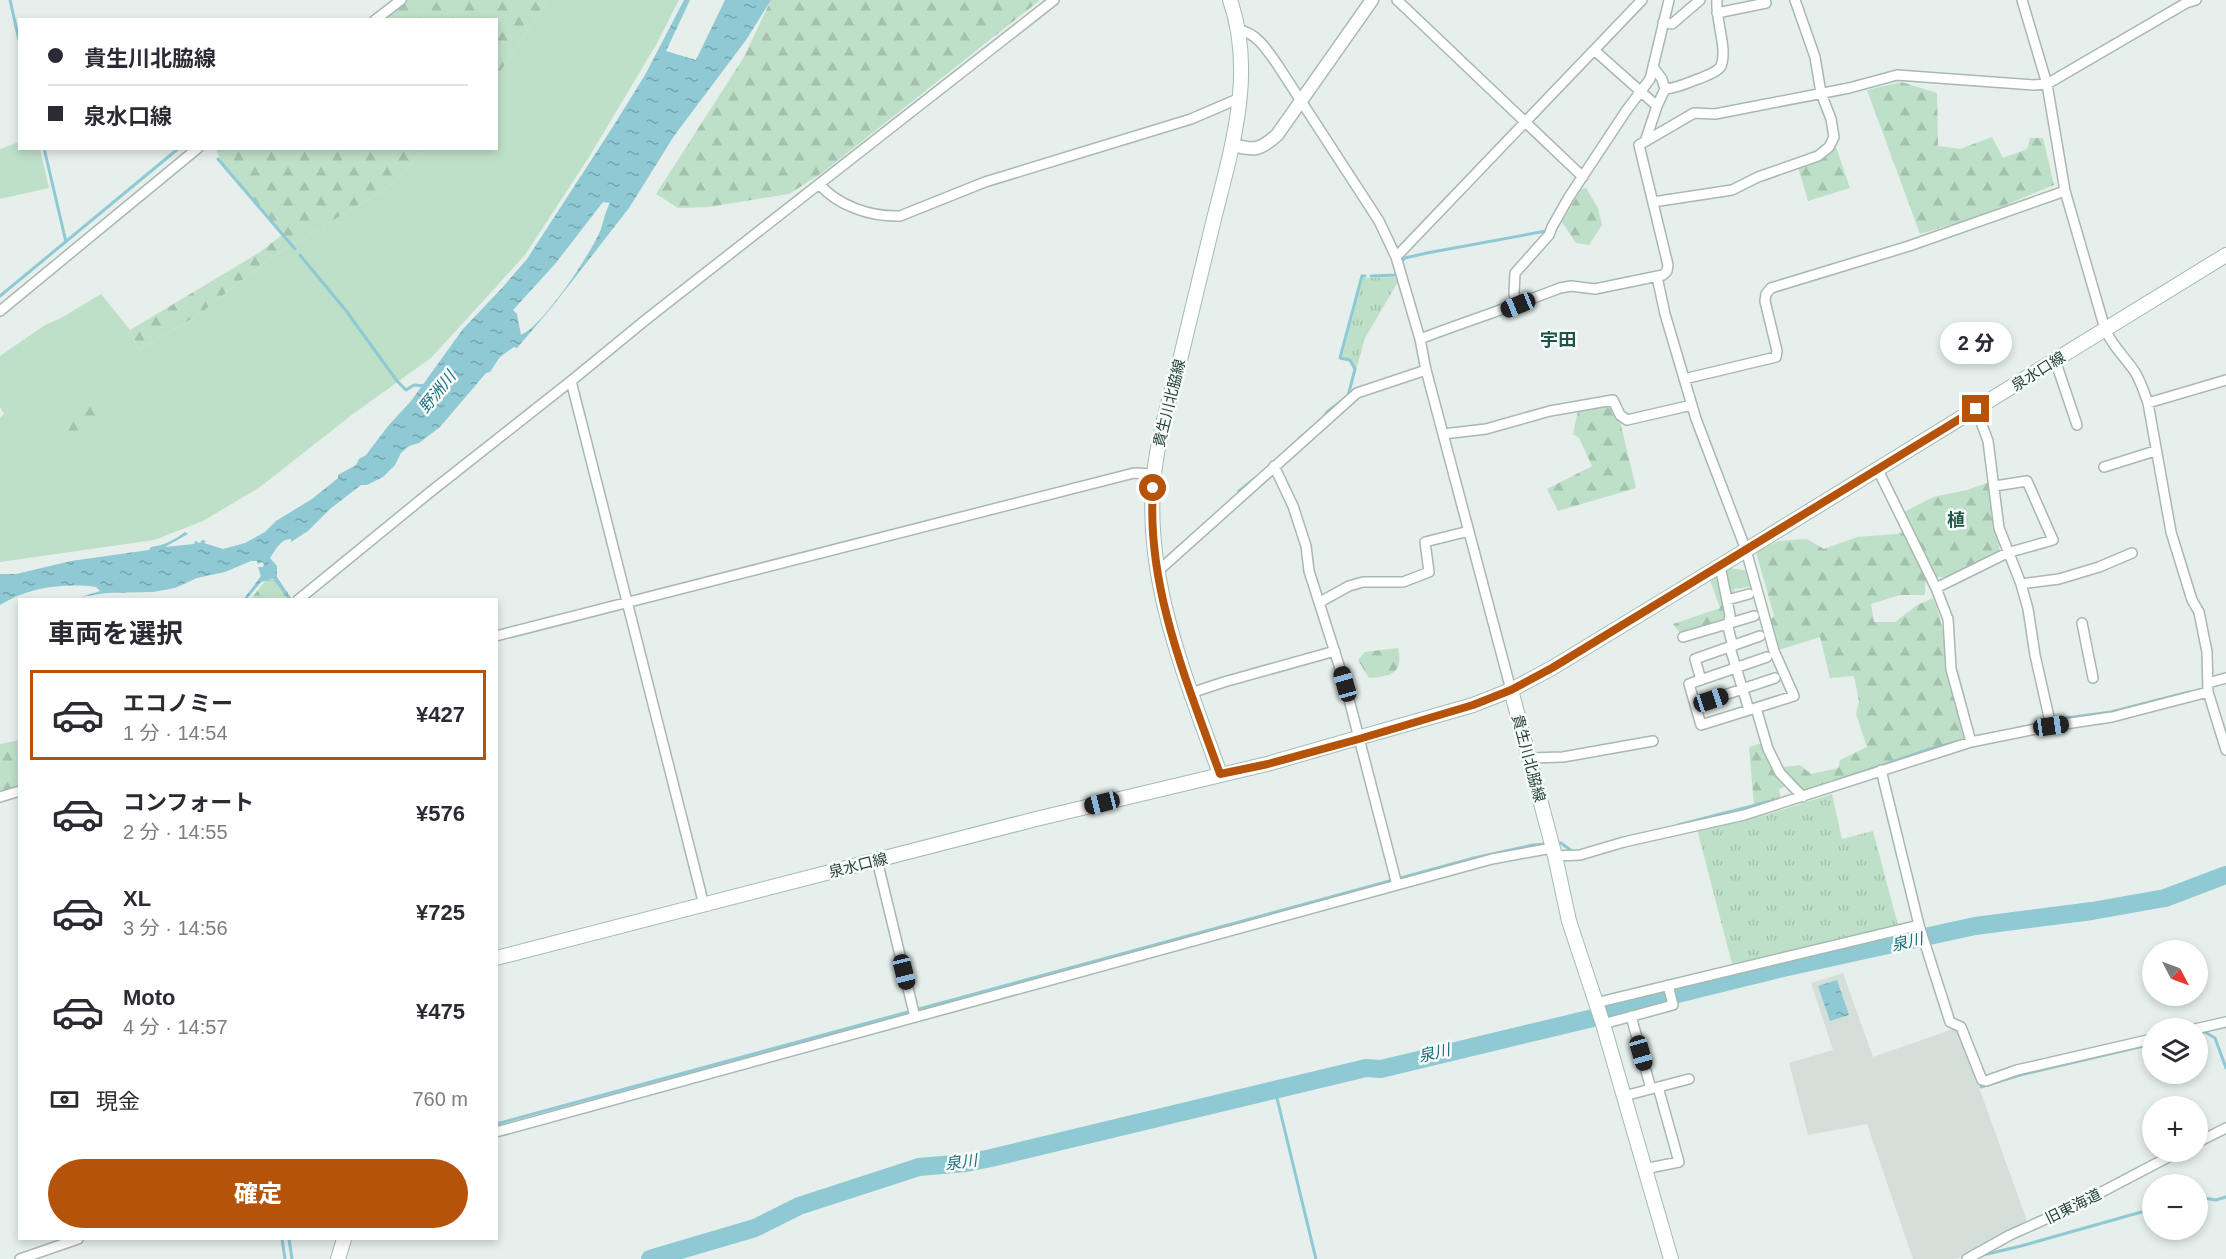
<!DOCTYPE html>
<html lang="ja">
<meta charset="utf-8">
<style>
:root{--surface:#fff;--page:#f2f2f3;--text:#2b2b33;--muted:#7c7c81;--line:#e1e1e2;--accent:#b45309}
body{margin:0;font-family:Helvetica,"Noto Sans JP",sans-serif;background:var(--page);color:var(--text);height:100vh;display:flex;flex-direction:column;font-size:22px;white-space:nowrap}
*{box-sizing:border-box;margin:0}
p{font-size:20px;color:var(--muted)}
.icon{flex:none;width:33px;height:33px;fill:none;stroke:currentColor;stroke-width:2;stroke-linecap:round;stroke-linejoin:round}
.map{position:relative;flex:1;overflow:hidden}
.panel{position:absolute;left:18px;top:598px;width:480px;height:642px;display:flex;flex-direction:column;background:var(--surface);border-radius:0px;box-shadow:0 3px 9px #0003}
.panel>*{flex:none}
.top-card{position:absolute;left:18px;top:18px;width:480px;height:132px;border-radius:0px;box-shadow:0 3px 9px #0003;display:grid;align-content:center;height:132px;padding:0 30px;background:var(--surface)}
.needle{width:39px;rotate:131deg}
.buttons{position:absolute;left:2142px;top:940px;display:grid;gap:12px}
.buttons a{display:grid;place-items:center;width:66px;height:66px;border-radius:50%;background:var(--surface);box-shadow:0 3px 9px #0003;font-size:30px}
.end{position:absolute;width:27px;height:27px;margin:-14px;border:8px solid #b45309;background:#fff;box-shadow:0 0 0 3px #fff}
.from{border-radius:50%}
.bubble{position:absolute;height:42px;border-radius:21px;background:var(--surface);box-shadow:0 3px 9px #0003;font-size:20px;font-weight:800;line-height:42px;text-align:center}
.car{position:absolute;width:18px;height:36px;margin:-18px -9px;border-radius:8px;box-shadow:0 0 4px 2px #0007;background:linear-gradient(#222 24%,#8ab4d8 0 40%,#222 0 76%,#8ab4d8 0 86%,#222 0)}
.top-card b{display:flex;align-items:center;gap:21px;height:57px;font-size:22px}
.top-card b+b{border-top:2px solid var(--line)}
.top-card i{width:15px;height:15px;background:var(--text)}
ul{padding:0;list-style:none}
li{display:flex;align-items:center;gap:18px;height:90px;margin:0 12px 9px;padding:0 18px;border:3px solid transparent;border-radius:0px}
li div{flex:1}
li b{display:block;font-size:22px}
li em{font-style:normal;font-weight:800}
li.selected{border-color:var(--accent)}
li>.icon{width:54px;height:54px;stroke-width:1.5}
h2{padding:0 30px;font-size:27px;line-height:72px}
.pay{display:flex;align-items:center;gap:15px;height:66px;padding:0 30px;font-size:22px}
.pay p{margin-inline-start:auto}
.primary-button{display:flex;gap:12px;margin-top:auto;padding:12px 30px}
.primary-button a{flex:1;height:69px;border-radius:36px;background:var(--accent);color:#fff;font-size:24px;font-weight:800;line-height:69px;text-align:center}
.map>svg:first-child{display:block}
.built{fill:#d4dfda}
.grass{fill:#bfe0c8}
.forest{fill:url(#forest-firs)}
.park{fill:url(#park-tufts)}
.water{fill:url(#water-ripples);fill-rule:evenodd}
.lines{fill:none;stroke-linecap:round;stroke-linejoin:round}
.stream{stroke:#8ec9d4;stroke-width:3}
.river{stroke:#8ec9d4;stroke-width:18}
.minor-casing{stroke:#a8b8b2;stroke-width:12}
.tertiary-casing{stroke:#a8b8b2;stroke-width:15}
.secondary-casing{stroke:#a4bbb3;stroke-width:16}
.minor{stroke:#fff;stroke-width:9}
.tertiary{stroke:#fff;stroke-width:12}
.secondary{stroke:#fff;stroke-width:14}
.route{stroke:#b45309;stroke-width:8}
.labels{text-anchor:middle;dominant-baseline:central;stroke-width:5;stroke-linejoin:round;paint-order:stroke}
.street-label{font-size:15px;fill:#24423a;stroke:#f7fbf9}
.water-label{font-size:16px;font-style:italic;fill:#1c6f80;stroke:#f7fbf9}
.quarter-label{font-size:18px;font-weight:bold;fill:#1f5548;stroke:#f7fbf9}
</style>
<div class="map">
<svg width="2226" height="1259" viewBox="0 0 2226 1259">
<defs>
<pattern id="forest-firs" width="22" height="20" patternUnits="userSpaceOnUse" patternTransform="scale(1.5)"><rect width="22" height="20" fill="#bfe0c8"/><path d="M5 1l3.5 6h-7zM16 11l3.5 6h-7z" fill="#a4c1ad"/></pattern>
<pattern id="park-tufts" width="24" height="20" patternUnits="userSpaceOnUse" patternTransform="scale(1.5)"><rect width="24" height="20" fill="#bfe0c8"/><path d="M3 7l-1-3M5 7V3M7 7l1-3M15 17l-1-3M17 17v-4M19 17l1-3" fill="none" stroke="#a4c1ad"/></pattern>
<pattern id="water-ripples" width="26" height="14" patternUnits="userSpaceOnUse" patternTransform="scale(1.5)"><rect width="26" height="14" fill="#8ec9d4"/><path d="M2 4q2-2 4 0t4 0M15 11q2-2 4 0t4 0" fill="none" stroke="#74a5ad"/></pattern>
</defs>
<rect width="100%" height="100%" fill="#e6efeb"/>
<!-- built -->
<path class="built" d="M1843 973 1873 1057 1953 1029 1959 1032 2027 1221 1957 1259H1913L1867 1124 1808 1135 1789 1063 1833 1050 1811 983Z"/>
<!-- grass -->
<path class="grass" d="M548 0H679L656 45 589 157 525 255 431 358 353 414 260 487 203 521 154 540 0 562V418L4 414 0 407V356L45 325 61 318 101 294 130 330 139 350 198 315 270 258 387 188 425 149 496 148 497 76Z
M19 142 20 148 40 149 49 188 0 199V149Z"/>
<!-- forest -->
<path class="forest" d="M404 0H548L497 76 496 20H378Z
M771 0H1040L822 173 789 194 708 207 678 208 656 194 744 57Z
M1901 82 1937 93 1938 146 1960 149 1992 137 2003 158 2027 149 2030 138H2043L2054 185 1979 216 1920 234 1867 90Z
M1836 147 1850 188 1808 201 1798 167 1819 159Z
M216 149H425L387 188 270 258 198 315 139 350 130 330 260 252 282 235 223 167Z
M1586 188 1598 208 1602 225 1589 245 1576 243 1562 222 1581 189Z
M102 403 112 410C98 426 80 434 62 443L58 434 57 422 70 416 78 406Z
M1611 405 1620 421 1636 488 1558 511 1547 489 1592 466 1579 438 1573 434 1578 411Z
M1990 482 2001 561C1988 568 1971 577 1956 578 1939 579 1942 573 1925 583V595H1900L1871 604 1874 622H1895L1917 605 1933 598 1938 611 1953 670H1958L1975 736 1805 792 1794 783 1779 789 1781 798 1754 805 1749 747 1765 742 1775 753 1783 767 1800 765 1811 774 1838 768 1840 760 1867 747 1856 714 1859 702 1854 676 1830 678 1820 637 1772 652 1762 628 1774 616 1756 552 1778 541 1807 539 1824 549 1857 537 1897 534 1912 528 1902 513 1933 497 1967 490Z
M1730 568 1749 571 1754 586 1734 589 1733 615 1714 624 1680 633 1673 624 1720 608 1709 577Z
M266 580H276L281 589 288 592V600H250Z
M1398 648C1404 674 1390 676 1369 678L1358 660 1365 652Z
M19 740V790L0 802V744Z"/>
<!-- park -->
<path class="park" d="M1395 277 1399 280 1365 338 1356 370 1351 359 1342 357 1363 278Z
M1832 794 1842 839 1873 831 1898 925 1732 964 1697 829 1766 815Z"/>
<!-- water -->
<path class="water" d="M684 0H690L666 51 696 60 725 0H771L746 40 674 136 629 208 552 307 517 348 514 347 500 357 490 372 486 373 440 427 419 443 409 446 401 453 395 465 383 477 367 485H361L330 509 308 531 291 542V539C280 539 276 550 270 558L277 566V577L291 598 289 600 273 579 261 582 246 600H243L261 576 258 567H263L264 564 262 562 258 564 257 561H251L225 572 197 578 175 588 153 592 106 593 81 597 100 591 96 587 90 586C57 584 28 588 0 605V574H16L71 561 149 550 151 547C163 546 176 539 185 532L188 534 165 547 194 544 195 541 200 543 202 540 206 541 204 543 223 549 245 543 265 532 276 521 312 499 338 478V475L356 465 359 459 366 455 388 426 411 401 463 329 502 288 527 259 614 125 645 75ZM603 202 610 203C605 212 604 220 601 229 592 252 543 326 521 335L517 314 513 310 555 264Z
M1837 980 1849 1015 1830 1021 1818 986Z"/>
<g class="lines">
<!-- stream -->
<path class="stream" d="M10 0 19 40
M44 148 66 242
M218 159 295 249
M300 255 347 312 397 381 406 390 414 385 426 386
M1402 261 1405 258 1427 253 1546 231
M1371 276 1396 275V270
M0 296 179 148
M1322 419 1327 412 1348 396 1355 369 1350 360 1340 358 1362 276H1365
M1286 451 1303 435
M1239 491 1254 479
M2015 729 2058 719 2111 712 2189 692
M1836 781 1930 749 1956 742
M1678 825 1779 799
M1556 844 1561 843 1573 852
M2198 1034 2205 1032 2215 1038 2226 1068
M1981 1087 2020 1075 2152 1044
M1275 1090 1316 1259
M496 1124 1474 858 1533 845 1547 844
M2198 1197 2216 1200 2226 1197
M282 1239 285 1259
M289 1239 292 1259
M1983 1255 2021 1246 2152 1209"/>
<!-- river -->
<path class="river" d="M650 1259 755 1228 799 1206 919 1167 966 1163 991 1158 1366 1068 1381 1069 1593 1018 1649 1001 1783 968 1975 926 2092 911 2165 898 2226 875"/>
<defs>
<path id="minor" d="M1397 0 1583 177
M2022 0 2047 84 2065 191 2105 329C2112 346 2125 357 2135 372 2141 382 2144 392 2148 403L2171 532 2192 600 2199 612 2207 652 2208 692 2226 750
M1717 13 1766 3
M375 20 401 0
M1663 22 1672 24 1700 0
M1239 30C1257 33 1267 50 1277 64L1379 221 1396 257 1420 339 1426 370 1511 690
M1594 50 1657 106
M1665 89C1678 88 1689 82 1701 78 1707 75 1718 72 1721 66 1728 49 1715 19 1717 0
M1646 139 1657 106 1665 89 1662 79 1653 67 1669 0
M819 184C838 206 871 217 900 216L985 182 1191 119 1240 98
M1653 202 1732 190 1758 177 1818 156 1829 147 1834 137 1831 119 1821 93 1815 57 1795 0
M1396 257 1642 0
M1657 277 1665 314 1696 419 1746 550 1774 651 1794 696 1701 725 1689 684 1767 657
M1518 305 1514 294 1515 273 1549 235 1552 227 1569 197 1626 111 1650 79 1653 67
M0 311 198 148
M1420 339C1467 321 1514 306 1560 288L1571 286 1595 289 1663 275 1667 271 1668 265 1639 145 1694 113 1715 114 1849 88 1897 75 2034 85 2047 84 2186 3 2196 0
M2055 360 2077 425
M1684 379 1776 357 1777 351 1765 301 1766 294 1771 288 1909 246 2065 191
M2148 403 2226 380
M1976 409 1988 441 1999 528 2021 584 2028 609 2035 655 2051 726
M1443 434 1486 429 1550 411 1613 400 1620 415 1627 420 1692 405
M1274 466 1293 506 1306 546 1309 571 1345 684 1397 885
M2104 467 2155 451
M1878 470 1936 588 1948 619 1951 669 1971 742
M1720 566 1730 615 1728 627 1732 643 1731 651 1749 710
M1157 572 1357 393 1426 370
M2021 584 2059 579 2099 567 2132 553
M1936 588 2007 553 2053 540 2027 481 1995 486
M298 600 429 493 571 381
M1727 600 1749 594
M1320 602 1349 586 1363 582H1403L1429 572 1425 542 1469 531
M2082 623 2093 678
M496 636 1134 473 1154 474
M1683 637 1754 616
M1701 680 1695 659 1760 636
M2208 683 2226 678
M1191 693 1224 682 1335 651
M1695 705 1775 678
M1756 708 1768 749 1780 773 1803 797
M1529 758 1563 757 1653 741
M1881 770 1919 925 1950 1022 1961 1027 1982 1080 1986 1081 2017 1070 2152 1039
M0 797 20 791
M1555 856 1580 855 1624 842 1744 815 1971 742 2051 726 2112 717 2208 692
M877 860 915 1017
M704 905 571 381 648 318 1054 0
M1595 1003 1919 925
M1631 1016 1651 1089
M1603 1024 1673 1005 1668 985
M2195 1029 2226 1022
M1624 1096 1689 1079
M496 1132 1492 859 1552 848
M2198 1142 2226 1128
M1644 1169 1679 1162 1658 1087
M20 1259 78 1239
M1967 1259 2010 1235 2075 1206 2178 1152"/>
<path id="tertiary" d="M1233 145C1255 151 1260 150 1277 135L1372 0"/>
<path id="secondary" d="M1511 690 1555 856 1569 921 1603 1024 1671 1259
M1220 774C1186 678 1143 579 1154 475 1158 436 1170 398 1180 360 1191 314 1202 268 1213 223 1231 150 1256 74 1230 0
M496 958 1036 819 1267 764 1473 705 1511 690 1552 668 1746 550 2226 255
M338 1259 344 1239"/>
</defs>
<!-- minor casing -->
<use href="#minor" class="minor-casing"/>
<!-- tertiary casing -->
<use href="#tertiary" class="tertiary-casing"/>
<!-- secondary casing -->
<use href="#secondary" class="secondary-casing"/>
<!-- minor -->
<use href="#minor" class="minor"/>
<!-- tertiary -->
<use href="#tertiary" class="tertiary"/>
<!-- secondary -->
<use href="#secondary" class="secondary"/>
</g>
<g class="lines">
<!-- route -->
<path class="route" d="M1153 488C1146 587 1187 682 1220 774L1268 764 1359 739 1473 705 1511 690 1552 668 1976 409"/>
</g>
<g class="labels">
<!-- street labels -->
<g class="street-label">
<text transform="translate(2038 371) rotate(-32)">泉水口線</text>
<text transform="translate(1169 403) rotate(-76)">貴生川北脇線</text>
<text transform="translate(1529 758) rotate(75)">貴生川北脇線</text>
<text transform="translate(858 865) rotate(-14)">泉水口線</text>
<text transform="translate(2073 1206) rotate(-26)">旧東海道</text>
</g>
<!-- water labels -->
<g class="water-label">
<text transform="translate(437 392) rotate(-51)">野洲川</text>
<text transform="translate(1907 942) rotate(-13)">泉川</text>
<text transform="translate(1434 1053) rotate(-13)">泉川</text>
<text transform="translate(961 1162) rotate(-7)">泉川</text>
</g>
<!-- quarter labels -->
<g class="quarter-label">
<text x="1558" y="340">宇田</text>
<text x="1956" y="520">植</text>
</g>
</g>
</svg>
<div class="buttons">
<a><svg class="needle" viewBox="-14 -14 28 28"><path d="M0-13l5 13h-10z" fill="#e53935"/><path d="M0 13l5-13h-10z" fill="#7c7c81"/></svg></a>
<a><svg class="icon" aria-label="layers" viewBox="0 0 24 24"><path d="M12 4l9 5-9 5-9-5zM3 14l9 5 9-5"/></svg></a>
<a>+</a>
<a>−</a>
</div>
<i class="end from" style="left:1153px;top:488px"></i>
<i class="end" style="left:1976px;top:409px"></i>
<div class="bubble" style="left:1940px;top:322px;width:72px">2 分</div>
<i class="car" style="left:1518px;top:305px;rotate:248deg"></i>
<i class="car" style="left:1345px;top:684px;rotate:344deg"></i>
<i class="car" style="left:1711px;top:700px;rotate:72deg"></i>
<i class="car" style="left:2051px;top:726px;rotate:82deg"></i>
<i class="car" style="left:1102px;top:803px;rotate:256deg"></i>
<i class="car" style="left:904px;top:972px;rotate:166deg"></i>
<i class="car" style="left:1641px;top:1053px;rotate:164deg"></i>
<div class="top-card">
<b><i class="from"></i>貴生川北脇線</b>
<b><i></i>泉水口線</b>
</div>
<section class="panel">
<h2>車両を選択</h2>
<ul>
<li class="selected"><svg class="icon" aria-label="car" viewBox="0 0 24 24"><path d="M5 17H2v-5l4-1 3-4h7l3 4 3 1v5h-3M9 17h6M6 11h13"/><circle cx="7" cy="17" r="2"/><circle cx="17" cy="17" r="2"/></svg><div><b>エコノミー</b><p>1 分 · 14:54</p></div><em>¥427</em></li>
<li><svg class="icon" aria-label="car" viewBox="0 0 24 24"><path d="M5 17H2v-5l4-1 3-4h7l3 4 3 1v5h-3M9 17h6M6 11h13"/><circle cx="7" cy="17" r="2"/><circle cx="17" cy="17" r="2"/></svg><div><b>コンフォート</b><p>2 分 · 14:55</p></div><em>¥576</em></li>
<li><svg class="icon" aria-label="car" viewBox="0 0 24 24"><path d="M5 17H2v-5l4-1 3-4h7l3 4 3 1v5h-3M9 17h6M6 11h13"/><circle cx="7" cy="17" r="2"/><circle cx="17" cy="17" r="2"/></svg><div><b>XL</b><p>3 分 · 14:56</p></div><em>¥725</em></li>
<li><svg class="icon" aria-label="car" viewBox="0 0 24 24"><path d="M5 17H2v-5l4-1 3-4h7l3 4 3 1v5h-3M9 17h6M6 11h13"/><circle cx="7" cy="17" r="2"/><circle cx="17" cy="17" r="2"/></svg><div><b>Moto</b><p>4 分 · 14:57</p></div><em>¥475</em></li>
</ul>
<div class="pay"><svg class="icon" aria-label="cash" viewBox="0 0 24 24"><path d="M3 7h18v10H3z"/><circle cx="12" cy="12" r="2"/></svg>現金<p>760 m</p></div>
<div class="primary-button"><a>確定</a></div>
</section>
</div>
